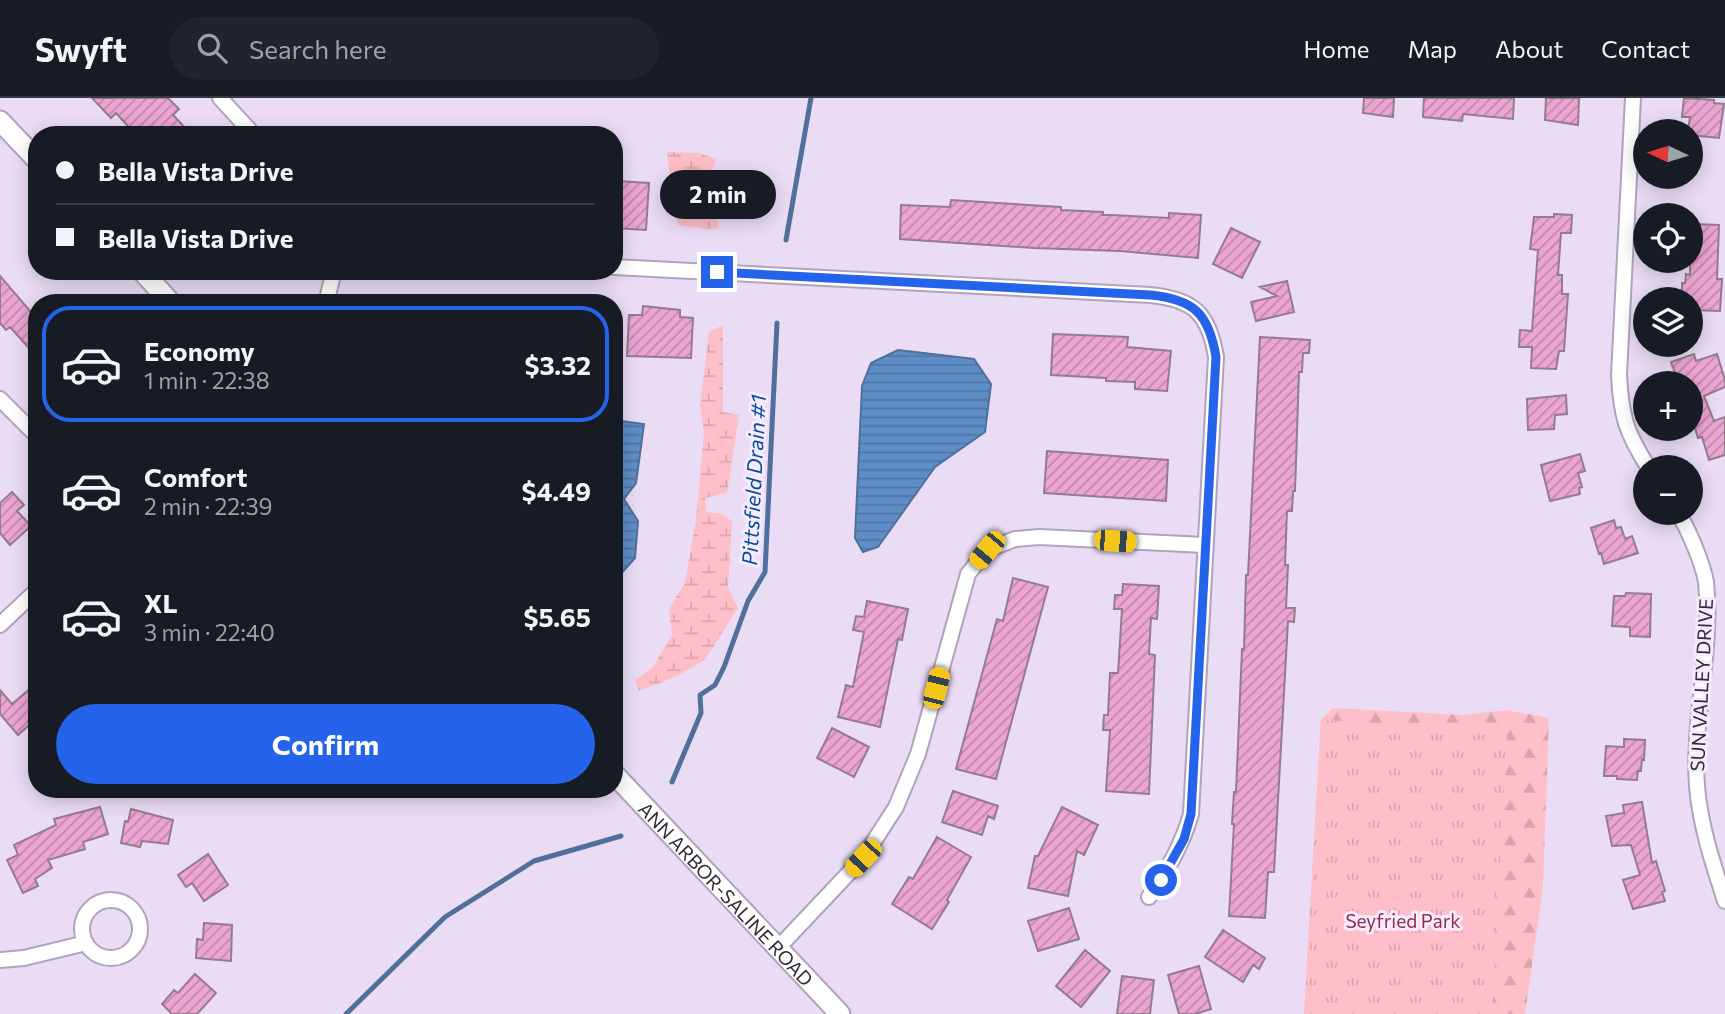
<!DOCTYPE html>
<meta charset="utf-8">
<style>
:root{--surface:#171b24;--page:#20242c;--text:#f1f3f6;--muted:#9ea1a6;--line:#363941;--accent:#2563eb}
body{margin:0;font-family:Commissioner,sans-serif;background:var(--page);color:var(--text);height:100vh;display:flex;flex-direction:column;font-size:26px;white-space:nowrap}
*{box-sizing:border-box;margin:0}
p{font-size:23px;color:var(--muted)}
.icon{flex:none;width:38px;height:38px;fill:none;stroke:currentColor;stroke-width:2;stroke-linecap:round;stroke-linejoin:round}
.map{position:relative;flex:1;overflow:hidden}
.side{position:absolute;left:28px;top:196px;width:595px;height:504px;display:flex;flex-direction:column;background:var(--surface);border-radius:28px;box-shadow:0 4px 18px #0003}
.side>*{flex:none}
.hud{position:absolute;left:28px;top:28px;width:595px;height:154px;border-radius:28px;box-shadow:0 4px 18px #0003;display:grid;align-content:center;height:154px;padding:0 28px;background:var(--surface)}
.needle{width:46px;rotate:274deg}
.controls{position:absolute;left:1633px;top:21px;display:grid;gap:14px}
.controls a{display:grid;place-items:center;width:70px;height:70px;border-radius:50%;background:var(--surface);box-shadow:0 4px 18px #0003;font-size:35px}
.end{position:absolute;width:32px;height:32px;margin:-16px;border:9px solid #2563eb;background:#fff;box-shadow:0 0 0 4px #fff}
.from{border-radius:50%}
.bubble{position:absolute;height:49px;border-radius:24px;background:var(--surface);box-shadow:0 4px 18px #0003;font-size:23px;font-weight:700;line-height:49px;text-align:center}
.car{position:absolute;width:21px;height:42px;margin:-21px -10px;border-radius:9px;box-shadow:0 0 5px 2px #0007;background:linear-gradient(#f5c518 24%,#345 0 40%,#f5c518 0 76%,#345 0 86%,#f5c518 0)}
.hud b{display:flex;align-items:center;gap:24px;height:66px;font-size:26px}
.hud b+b{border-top:2px solid var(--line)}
.hud i{width:18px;height:18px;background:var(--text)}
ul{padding:12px 0 0;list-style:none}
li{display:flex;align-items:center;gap:21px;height:116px;margin:0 14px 10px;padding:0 14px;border:4px solid transparent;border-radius:28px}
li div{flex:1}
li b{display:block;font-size:26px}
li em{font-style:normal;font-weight:700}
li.active{border-color:var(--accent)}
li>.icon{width:63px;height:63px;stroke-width:1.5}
.action{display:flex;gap:14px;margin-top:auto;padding:14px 28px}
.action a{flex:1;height:80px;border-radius:42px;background:var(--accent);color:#fff;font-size:28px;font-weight:700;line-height:80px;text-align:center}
header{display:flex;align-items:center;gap:42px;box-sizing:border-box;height:98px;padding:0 35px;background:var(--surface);border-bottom:2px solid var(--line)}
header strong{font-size:33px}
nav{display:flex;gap:38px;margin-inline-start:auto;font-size:24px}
.search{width:490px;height:63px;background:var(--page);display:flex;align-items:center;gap:18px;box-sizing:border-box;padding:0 24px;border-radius:38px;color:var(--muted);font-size:26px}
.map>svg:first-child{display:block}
.forest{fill:url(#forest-firs)}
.wetland{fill:url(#wetland-marsh)}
.park{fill:url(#park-tufts)}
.water{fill:url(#water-rules);stroke:#50709c;stroke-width:2}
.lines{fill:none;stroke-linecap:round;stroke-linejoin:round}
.stream{stroke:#50709c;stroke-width:5}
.building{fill:url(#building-hatch);stroke:#947c8b;stroke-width:2}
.street-casing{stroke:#b1a3bb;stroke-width:18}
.secondary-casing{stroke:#b1a3bb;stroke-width:23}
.street{stroke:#fff;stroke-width:14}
.secondary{stroke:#fff;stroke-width:19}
.route{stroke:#2563eb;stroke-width:9}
.labels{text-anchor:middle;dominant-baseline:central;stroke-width:6;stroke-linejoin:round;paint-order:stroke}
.street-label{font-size:19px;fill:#312b35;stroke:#f6eaff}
.park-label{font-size:19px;fill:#8f2e46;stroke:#f6eaff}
.water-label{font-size:21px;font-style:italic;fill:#034f95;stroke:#f6eaff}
</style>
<header>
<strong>Swyft</strong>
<div class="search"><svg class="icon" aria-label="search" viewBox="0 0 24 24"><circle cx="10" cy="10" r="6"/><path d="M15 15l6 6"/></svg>Search here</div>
<nav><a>Home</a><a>Map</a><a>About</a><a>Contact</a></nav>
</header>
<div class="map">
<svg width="1725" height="916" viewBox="0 0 1725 916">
<defs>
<pattern id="forest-firs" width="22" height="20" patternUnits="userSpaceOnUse" patternTransform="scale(1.75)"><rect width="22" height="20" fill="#febfc8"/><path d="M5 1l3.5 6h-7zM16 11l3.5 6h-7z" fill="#daa4ac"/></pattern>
<pattern id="wetland-marsh" width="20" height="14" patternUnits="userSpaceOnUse" patternTransform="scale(1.75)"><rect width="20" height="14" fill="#febfc8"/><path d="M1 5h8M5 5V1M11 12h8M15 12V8" fill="none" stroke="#daa4ac"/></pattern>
<pattern id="park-tufts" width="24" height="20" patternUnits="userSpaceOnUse" patternTransform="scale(1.75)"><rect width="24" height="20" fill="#febfc8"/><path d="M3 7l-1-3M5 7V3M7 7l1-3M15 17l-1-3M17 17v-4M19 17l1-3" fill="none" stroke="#daa4ac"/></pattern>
<pattern id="water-rules" width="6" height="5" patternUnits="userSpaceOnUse" patternTransform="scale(1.75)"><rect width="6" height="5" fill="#5e8ec8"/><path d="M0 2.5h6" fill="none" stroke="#4e74a3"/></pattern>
<pattern id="building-hatch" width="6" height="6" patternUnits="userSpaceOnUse" patternTransform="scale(1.75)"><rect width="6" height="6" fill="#eca5d3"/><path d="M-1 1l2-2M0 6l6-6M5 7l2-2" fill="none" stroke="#c087ac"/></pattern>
</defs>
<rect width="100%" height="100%" fill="#eadcf5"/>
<!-- forest -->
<path class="forest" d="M1333 610 1463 617 1506 612 1549 620 1543 789 1525 916H1365L1306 883 1321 622Z"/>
<!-- wetland -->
<path class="wetland" d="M667 54 699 55 716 61 706 88 719 130 706 131 678 127 673 109Z
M723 227V314L739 317 727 395 705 400 706 414 722 416 732 423 728 489 738 510 705 562 675 579 639 593 635 582 653 569 672 537 669 510 685 485 696 421 704 334 700 308 709 234Z"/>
<!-- park -->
<path class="park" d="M1321 622 1507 633 1492 916H1304Z"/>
<!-- water -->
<path class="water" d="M898 252 974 261 991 286 985 334 935 369 878 449 863 454 855 440 862 288 871 265Z
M614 322 644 326 636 385 624 401 638 423 635 460 619 478H614Z"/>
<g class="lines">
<!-- stream -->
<path class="stream" d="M786 142 811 0
M672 684 701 615 700 597 715 587 724 569 748 503 765 474 777 225
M346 916 445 819 534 763 621 738"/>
</g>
<!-- building -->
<path class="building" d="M92 0H168L179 11 173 17 192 37H136L116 15 111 20Z
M1364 0H1394L1393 19 1363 15Z
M1424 0H1514L1513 21 1463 16 1462 23 1423 19Z
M1546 0H1579L1578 27 1545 22Z
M1684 0 1714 2V5L1724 6 1719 40 1690 37V33H1688L1690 19H1682Z
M617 83 649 85 646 132 614 130V85Z
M951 102 1061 109V112L1103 114V117H1111L1169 120V115L1201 117 1198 160 1120 153 1034 150 900 141 901 107 950 109Z
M1554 116 1572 117 1571 135H1561L1558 177H1562V196H1568L1564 253H1559L1556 271 1531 270 1532 249H1519L1520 232 1532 233 1538 152 1530 151 1534 119H1554Z
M1694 126 1719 127 1717 181H1722L1720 213 1690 212V201H1682V185H1685L1686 176 1690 177V140L1693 141Z
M1231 130 1260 144 1242 180 1213 166Z
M0 178 37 221V243L29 250 10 229 6 232 0 225Z
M1287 183 1294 214 1256 223 1251 204 1277 198 1260 189Z
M643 208 680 212V219L693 220 691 260 627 258 629 217H642Z
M1053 236 1128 239 1127 249 1171 253 1167 293 1135 291V284L1106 283V280L1051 277Z
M1260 239 1310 242 1309 255H1303L1302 274H1299L1295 393H1293L1292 413H1287L1285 467H1288L1286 510H1295L1294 524 1288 523 1274 774H1268L1265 820 1229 818 1234 726H1232L1234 694H1236L1242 551 1244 552 1246 477H1248Z
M1694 256 1696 263 1717 256 1725 282V289L1704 298 1714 323 1725 319V357L1709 362 1702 339 1698 340 1693 324 1699 322 1693 301 1690 302V285H1688L1686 280 1678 283 1671 264Z
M1566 297 1567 316 1555 317 1554 331 1528 332 1527 301Z
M1047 353 1168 362 1166 403 1044 395Z
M1580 356 1585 373 1578 375 1582 389 1579 390 1580 396 1550 403 1541 367Z
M12 394 24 407 17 413 31 428 10 447 0 435V405Z
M1614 422 1616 430 1621 429 1625 441 1632 438 1638 455 1604 466 1601 455 1599 456 1591 430Z
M1013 480 1048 489 996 681 956 671 997 521 1003 523Z
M1123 486 1159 488 1157 521 1151 520 1149 556 1155 557 1149 696 1106 693 1110 632H1103L1104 617H1108L1110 575H1118L1122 511H1114L1115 497H1122Z
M1626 495 1651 496 1650 539 1630 538V529L1612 528 1614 498H1625Z
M867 503 908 511 902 542 898 541 880 629 838 619 846 587 853 589 864 534 853 532 856 518 864 519Z
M37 585V620L18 637 0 616V592L12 606Z
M832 630 869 649 854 679 817 660Z
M1624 641 1645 642 1644 662 1642 661 1641 673H1638L1637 682 1617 681V678H1604L1606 648 1624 649Z
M953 693 998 708 994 721 988 718 982 737 942 724Z
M1642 704 1652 765 1656 763 1665 793 1662 794 1665 803 1633 811 1623 782 1640 777 1631 747 1612 748 1606 718 1624 715 1623 707Z
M100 709 108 736 83 744 85 751 48 762 52 770 35 781 38 788 23 795 7 762 18 757 14 747 56 727 54 721Z
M1062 709 1098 727 1084 757 1077 753 1068 798 1028 790 1035 758H1038Z
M131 711 173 722 168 746 142 743 140 749 121 745 125 723 128 724Z
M937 739 971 759 947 802 949 804 932 831 892 806 909 779 913 781Z
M208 756 228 787 204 803 192 785 186 789 178 777Z
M1069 810 1079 841 1038 853 1028 823Z
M204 825 232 827 231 863 196 860 197 841 203 842Z
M1223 832 1265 860 1259 871 1253 867 1243 884 1205 859Z
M1085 852 1110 873 1081 909 1056 888Z
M1199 868 1211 911 1195 916H1179L1168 877Z
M195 876 216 895 197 916H172L162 906 174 892 178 895Z
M1122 878 1154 882 1150 916H1117Z"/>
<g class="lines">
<defs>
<path id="street" d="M220 0 254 37
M1633 0 1619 277C1621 318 1626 334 1648 369
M614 169 1150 197C1194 201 1209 216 1216 259L1191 716C1182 748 1167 772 1149 799
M326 205 334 173
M0 301 37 338
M1678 415C1688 430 1703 466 1706 484 1713 552 1692 620 1697 688 1700 727 1713 766 1725 803
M0 527 37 492
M82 831a29 29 0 1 1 58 0a29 29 0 1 1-58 0Z
M778 850 863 760 896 709 918 656 968 476 987 452 1015 441 1039 439 1205 447
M0 862 24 860 86 845"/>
<g id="secondary">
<path d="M0 23 37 62"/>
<path d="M142 173 171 205"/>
<path id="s1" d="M614 676 840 916"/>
</g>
</defs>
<!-- street casing -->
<use href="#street" class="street-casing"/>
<!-- secondary casing -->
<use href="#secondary" class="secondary-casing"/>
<!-- street -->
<use href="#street" class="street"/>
<!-- secondary -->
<use href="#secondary" class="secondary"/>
</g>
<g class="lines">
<!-- route -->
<path class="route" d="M717 174 1150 197C1194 201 1209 216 1216 259L1191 716 1184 741 1161 782"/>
</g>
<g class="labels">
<!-- street labels -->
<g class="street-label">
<text transform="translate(1701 587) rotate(-87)">SUN VALLEY DRIVE</text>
<text stroke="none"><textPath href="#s1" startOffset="164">ANN ARBOR-SALINE ROAD</textPath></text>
</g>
<!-- park labels -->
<g class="park-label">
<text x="1403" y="822">Seyfried Park</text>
</g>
<!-- water labels -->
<g class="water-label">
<text transform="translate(753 382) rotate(-87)">Pittsfield Drain #1</text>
</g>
</g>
</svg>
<div class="controls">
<a><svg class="needle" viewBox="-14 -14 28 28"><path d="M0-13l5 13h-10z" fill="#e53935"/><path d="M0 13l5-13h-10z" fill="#9ea1a6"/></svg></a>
<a><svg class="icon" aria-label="locate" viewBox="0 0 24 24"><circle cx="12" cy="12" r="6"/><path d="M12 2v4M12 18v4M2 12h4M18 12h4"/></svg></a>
<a><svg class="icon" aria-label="layers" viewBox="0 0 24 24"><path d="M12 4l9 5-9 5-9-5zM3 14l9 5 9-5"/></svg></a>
<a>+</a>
<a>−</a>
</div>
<i class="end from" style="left:1161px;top:782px"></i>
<i class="end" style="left:717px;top:174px"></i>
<div class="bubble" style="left:660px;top:72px;width:116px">2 min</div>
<i class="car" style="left:1115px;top:443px;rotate:94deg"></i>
<i class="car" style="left:987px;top:452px;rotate:220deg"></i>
<i class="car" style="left:936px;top:590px;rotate:14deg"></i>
<i class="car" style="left:863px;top:760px;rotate:223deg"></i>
<div class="hud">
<b><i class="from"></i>Bella Vista Drive</b>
<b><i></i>Bella Vista Drive</b>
</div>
<section class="side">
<ul>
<li class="active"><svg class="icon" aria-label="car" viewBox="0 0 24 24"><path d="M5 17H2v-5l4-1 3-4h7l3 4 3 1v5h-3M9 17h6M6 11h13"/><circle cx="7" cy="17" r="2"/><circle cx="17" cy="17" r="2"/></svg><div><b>Economy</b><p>1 min · 22:38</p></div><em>$3.32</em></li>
<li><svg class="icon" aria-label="car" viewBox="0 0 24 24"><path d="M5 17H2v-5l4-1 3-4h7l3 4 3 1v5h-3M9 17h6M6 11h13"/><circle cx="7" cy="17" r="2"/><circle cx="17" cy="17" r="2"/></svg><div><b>Comfort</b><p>2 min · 22:39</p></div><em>$4.49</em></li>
<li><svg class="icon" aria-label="car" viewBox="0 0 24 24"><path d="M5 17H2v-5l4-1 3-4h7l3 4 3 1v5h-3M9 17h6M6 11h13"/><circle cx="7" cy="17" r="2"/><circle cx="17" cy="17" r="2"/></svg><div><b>XL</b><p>3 min · 22:40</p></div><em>$5.65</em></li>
</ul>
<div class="action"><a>Confirm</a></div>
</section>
</div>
